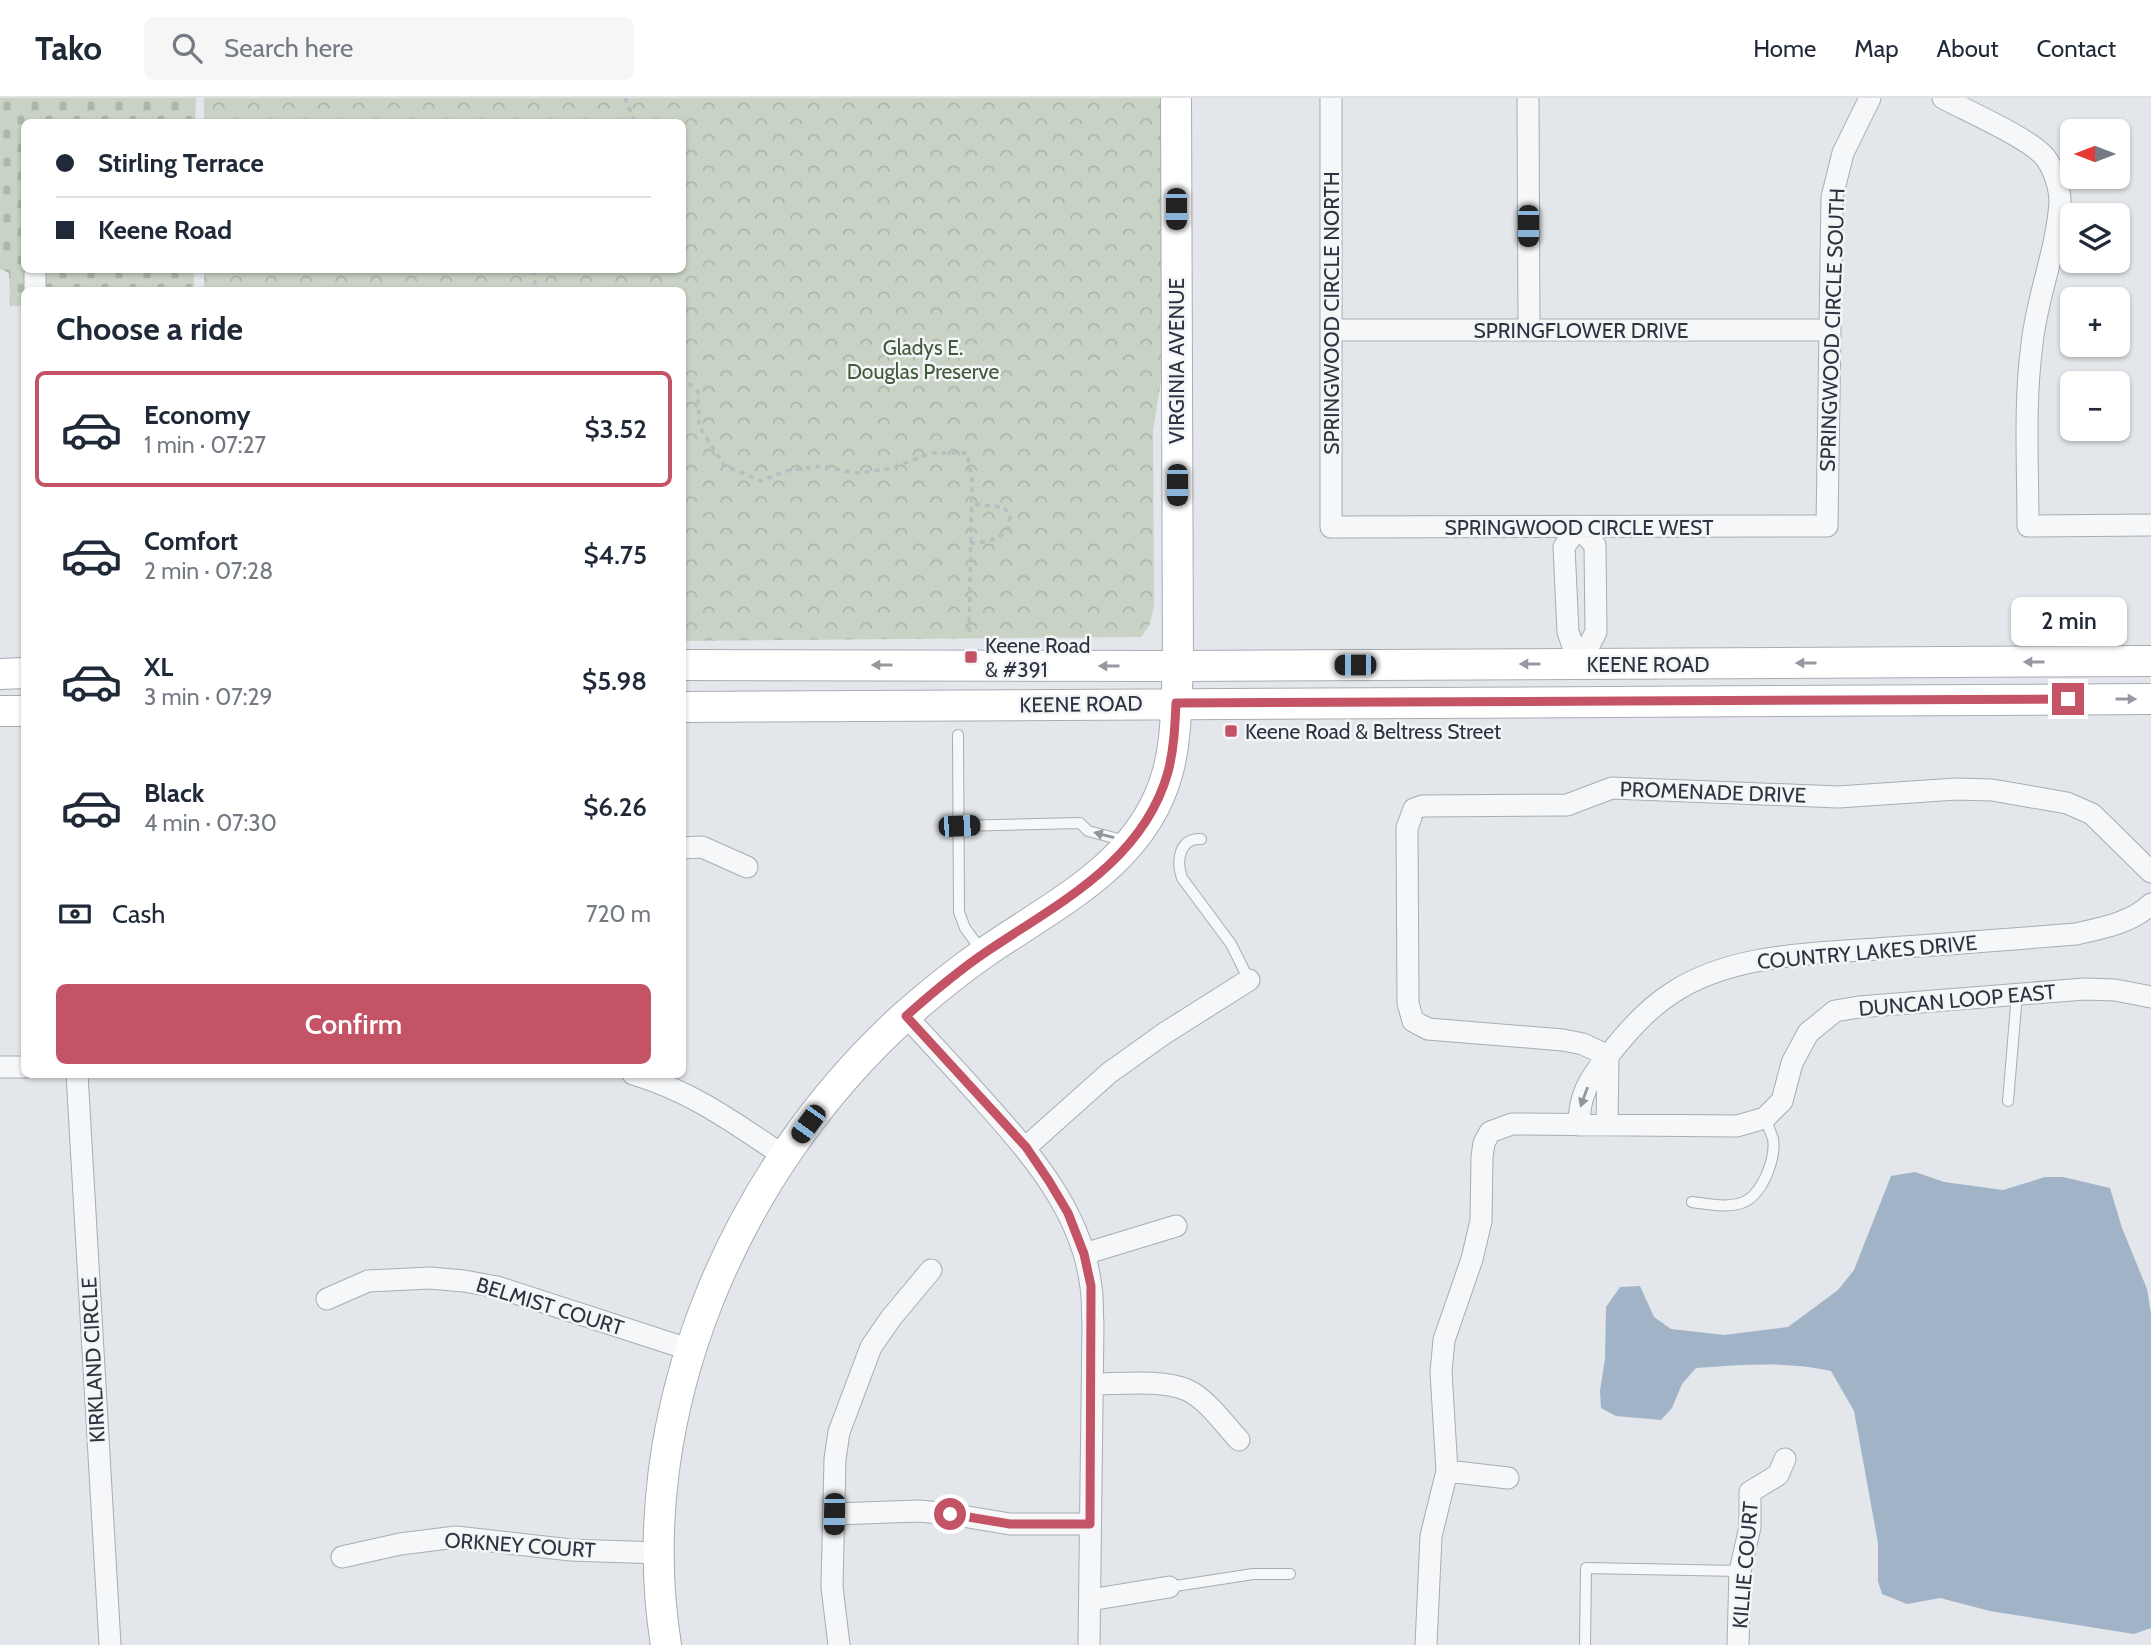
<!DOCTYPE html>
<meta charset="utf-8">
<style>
:root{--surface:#fff;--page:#f6f6f7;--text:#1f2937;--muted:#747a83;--line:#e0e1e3;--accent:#c45365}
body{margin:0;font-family:Cabin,sans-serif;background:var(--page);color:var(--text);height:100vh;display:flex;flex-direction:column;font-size:26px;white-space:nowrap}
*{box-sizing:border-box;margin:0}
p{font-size:23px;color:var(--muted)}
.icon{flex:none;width:38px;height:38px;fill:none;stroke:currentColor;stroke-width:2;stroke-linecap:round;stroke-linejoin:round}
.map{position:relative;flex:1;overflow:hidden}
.drawer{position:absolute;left:21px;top:189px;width:665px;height:791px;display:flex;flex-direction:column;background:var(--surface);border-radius:10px;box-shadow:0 2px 5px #0004}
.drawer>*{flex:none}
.top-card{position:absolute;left:21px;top:21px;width:665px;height:154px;border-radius:10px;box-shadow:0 2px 5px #0004;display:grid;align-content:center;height:154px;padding:0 35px;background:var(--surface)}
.needle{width:46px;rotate:270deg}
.tools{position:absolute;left:2060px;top:21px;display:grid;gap:14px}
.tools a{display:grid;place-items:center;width:70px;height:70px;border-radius:10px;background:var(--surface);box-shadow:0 2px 5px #0004;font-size:35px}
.end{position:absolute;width:32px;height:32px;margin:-16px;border:9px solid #c45365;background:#fff;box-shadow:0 0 0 4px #fff}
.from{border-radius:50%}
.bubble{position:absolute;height:49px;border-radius:10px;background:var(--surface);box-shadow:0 2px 5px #0004;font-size:23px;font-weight:600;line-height:49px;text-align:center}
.car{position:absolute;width:21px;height:42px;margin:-21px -10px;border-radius:9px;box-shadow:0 0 5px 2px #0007;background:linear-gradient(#222 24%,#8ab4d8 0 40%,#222 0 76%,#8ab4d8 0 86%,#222 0)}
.top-card b{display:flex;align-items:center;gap:24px;height:66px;font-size:26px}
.top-card b+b{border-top:2px solid var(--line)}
.top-card i{width:18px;height:18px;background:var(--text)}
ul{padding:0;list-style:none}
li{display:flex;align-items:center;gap:21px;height:116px;margin:0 14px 10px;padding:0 21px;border:4px solid transparent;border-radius:10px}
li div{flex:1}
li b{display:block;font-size:26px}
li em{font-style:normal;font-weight:600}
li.on{border-color:var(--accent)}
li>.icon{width:63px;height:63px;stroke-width:1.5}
h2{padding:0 35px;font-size:32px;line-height:84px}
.pay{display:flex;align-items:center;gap:18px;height:77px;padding:0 35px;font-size:26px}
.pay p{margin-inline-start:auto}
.primary-button{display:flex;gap:14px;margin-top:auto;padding:14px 35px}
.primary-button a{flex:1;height:80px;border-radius:10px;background:var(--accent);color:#fff;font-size:28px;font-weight:600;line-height:80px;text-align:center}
header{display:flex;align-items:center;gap:42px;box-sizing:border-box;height:98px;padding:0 35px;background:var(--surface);border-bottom:2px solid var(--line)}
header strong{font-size:33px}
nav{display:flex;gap:38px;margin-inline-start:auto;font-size:24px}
.search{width:490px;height:63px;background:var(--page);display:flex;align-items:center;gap:18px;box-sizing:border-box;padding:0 24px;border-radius:10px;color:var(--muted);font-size:26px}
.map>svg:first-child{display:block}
.cemetery{fill:url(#cemetery-stones)}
.park{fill:url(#park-crowns)}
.water{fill:#a1b4c7}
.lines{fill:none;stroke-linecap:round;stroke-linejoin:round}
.lane-casing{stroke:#a8adb4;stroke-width:12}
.street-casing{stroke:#a8adb4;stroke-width:23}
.secondary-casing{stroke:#a8adb4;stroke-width:32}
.path{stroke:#b9bcc1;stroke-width:3.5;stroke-dasharray:5 5;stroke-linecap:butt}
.lane{stroke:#f5f7f8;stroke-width:10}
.street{stroke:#f5f7f8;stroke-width:21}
.secondary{stroke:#fff;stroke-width:30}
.oneway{fill:#969aa0}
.oneway2{fill:#90969c}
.route{stroke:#c45365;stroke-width:9}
.poi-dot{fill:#c45365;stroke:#f3f5f7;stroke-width:2.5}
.labels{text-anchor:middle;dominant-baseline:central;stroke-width:5;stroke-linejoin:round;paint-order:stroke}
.street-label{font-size:21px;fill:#2c3441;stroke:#f3f5f7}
.park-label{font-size:21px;fill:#415b3a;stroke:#f3f5f7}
.poi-label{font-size:21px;fill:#2c3441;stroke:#f3f5f7;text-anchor:start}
</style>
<header>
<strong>Tako</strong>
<div class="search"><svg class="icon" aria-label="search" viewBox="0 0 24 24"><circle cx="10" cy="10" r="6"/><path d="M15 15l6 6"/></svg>Search here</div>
<nav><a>Home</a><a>Map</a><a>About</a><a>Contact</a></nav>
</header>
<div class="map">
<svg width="2151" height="1547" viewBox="0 0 2151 1547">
<defs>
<pattern id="cemetery-stones" width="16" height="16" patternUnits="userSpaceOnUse" patternTransform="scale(1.75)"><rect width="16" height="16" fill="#c9d3c5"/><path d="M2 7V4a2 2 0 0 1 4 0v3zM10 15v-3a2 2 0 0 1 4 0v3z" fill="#adb6aa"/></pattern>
<pattern id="park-crowns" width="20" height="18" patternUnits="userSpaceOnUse" patternTransform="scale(1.75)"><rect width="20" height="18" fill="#c9d3c5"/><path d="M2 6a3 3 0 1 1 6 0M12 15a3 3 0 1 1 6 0" fill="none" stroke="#adb6aa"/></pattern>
</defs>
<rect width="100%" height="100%" fill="#e3e6ea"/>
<!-- cemetery -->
<path class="cemetery" d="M0 0H196L195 24H24V172H194V192H24V208H10L9 175 0 171Z"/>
<!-- park -->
<path class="park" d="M204 0H1161V282L1153 333 1154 509 1149 528 1141 539 683 543 682 192H204V172H682V24H204Z"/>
<!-- water -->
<path class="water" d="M1915 1074 1944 1084 2003 1092 2045 1079H2063L2110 1090 2122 1130 2147 1191 2151 1215V1530L2134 1536 1990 1513 1940 1500 1907 1506 1882 1496 1878 1483V1445L1854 1313 1831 1273C1786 1263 1742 1267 1696 1270L1682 1286 1672 1310 1661 1322 1616 1318 1601 1310 1600 1293 1605 1260 1606 1209 1620 1189 1640 1188 1654 1219 1671 1231 1724 1237 1788 1229 1838 1192 1854 1172 1891 1078Z"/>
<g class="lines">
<defs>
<path id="lane" d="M958 637 959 814 965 830 982 853
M959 728 1080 725 1088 733 1126 743
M1201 741C1179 740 1176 763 1182 780L1231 846 1249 882
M2008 1003 2017 896
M1692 1104C1708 1106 1731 1111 1746 1103 1764 1093 1776 1059 1773 1041 1771 1034 1767 1027 1765 1020
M1169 1489 1253 1476H1290
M1585 1547 1586 1470 1740 1473"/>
<path id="street" d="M1331 0V429L1827 428 1832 99 1843 55 1870 0
M1528 0 1529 231
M1943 0C1967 13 2029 40 2045 59 2054 71 2060 90 2060 104 2057 152 2037 198 2032 246 2024 306 2028 367 2028 428L2151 427
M35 192V175
M1331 232H1830
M1578 429 1595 447 1596 534 1579 566 1568 534 1564 449Z
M682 750 702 749 747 769
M2151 774 2092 716 2067 705 1992 692 1956 691 1838 699 1612 690 1567 707 1422 708 1414 711 1407 730 1408 905 1413 923 1428 931 1563 942 1583 946 1608 958C1627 934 1646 912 1672 895 1734 854 1818 856 1889 850 1951 846 2014 841 2076 836 2102 830 2131 825 2151 806
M906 918C931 945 957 973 982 1001 1030 1055 1082 1113 1091 1189 1093 1201 1092 1214 1093 1226L1089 1547
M0 969H24
M77 976 110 1547
M633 976C693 994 733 1024 784 1058
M1579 1027C1579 997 1589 981 1608 958L1607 1027
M1025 1050 1109 975 1165 935 1249 882
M1084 1156 1176 1128
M327 1201 368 1183 430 1180 464 1183 497 1189 691 1252
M1092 1286C1119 1286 1163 1281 1187 1292 1207 1301 1224 1326 1239 1342
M1447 1373 1508 1380
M834 1416 919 1413 950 1416 1010 1426H1090
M342 1459 400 1446 456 1439 571 1452 658 1455
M1090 1502 1169 1489
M839 1547 832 1489 835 1361 839 1334 871 1249 891 1220 931 1172
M1426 1547 1431 1438 1447 1373 1441 1274 1444 1242 1472 1161 1481 1123 1482 1059 1484 1045 1490 1034 1512 1026 1737 1028 1765 1020 1782 1003 1792 965 1808 935 1835 913 1859 909 2084 891 2115 892 2151 899
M1738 1547 1740 1473 1750 1429V1394L1778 1377 1785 1361"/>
<path id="secondary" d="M682 567 1178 568 2151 563
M0 576 24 575
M682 609 2151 601
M0 613H24
M666 1547C629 1316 735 1071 906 917 931 895 957 874 984 855 1056 805 1144 765 1168 673 1177 639 1176 603 1178 568L1176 0"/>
</defs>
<!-- lane casing -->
<use href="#lane" class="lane-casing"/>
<!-- street casing -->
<use href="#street" class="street-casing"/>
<!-- secondary casing -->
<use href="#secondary" class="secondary-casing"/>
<!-- path -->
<path class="path" d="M625 0 635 24
M533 172 536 192
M682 278 698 294 699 328 724 367 761 383 785 373 821 368 856 375 888 371 932 355H967L972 381 969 538
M970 445C986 445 996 442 1008 432L1010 419 1004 409 971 406"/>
<!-- lane -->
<use href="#lane" class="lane"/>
<!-- street -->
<use href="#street" class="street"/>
<!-- secondary -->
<use href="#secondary" class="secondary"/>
</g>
<!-- one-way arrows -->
<defs><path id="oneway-solid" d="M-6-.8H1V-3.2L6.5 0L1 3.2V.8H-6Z" transform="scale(1.75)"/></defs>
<g class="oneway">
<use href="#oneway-solid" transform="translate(2034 564) rotate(180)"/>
<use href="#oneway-solid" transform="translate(1806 565) rotate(180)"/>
<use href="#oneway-solid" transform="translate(1530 566) rotate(180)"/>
<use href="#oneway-solid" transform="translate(882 567) rotate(-180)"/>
<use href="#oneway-solid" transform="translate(1109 568) rotate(-180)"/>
<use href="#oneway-solid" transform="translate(2126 601)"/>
</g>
<g class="oneway2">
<use href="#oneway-solid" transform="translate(1104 737) rotate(-165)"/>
<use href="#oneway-solid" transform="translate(1584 999) rotate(110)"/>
</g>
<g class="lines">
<!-- route -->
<path class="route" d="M950 1416 1010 1426H1090L1091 1188 1084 1156 1068 1115 1049 1083 1026 1049 906 918C932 895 958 873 986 854 1057 806 1143 764 1168 674 1174 651 1175 628 1176 605L2068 601"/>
</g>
<!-- markers -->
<g class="poi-dot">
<rect x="964" y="552" width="14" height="14" rx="3.5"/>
<rect x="1224" y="626" width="14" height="14" rx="3.5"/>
</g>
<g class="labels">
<!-- street labels -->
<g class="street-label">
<text transform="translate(1331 215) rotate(-90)">SPRINGWOOD CIRCLE NORTH</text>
<text x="1581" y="232">SPRINGFLOWER DRIVE</text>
<text transform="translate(1832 232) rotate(-88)">SPRINGWOOD CIRCLE SOUTH</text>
<text transform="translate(1176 263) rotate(-90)">VIRGINIA AVENUE</text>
<text x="1579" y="429">SPRINGWOOD CIRCLE WEST</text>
<text x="1648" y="566">KEENE ROAD</text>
<text transform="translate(1081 606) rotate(-1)">KEENE ROAD</text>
<text transform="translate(1713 694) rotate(2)">PROMENADE DRIVE</text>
<text transform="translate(1867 854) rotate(-5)">COUNTRY LAKES DRIVE</text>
<text transform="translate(1957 902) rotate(-5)">DUNCAN LOOP EAST</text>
<text transform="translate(550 1208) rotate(17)">BELMIST COURT</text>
<text transform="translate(93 1262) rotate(-93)">KIRKLAND CIRCLE</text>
<text transform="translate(520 1447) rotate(4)">ORKNEY COURT</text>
<text transform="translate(1745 1467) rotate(-85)">KILLIE COURT</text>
</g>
<!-- park labels -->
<g class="park-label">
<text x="923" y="249">Gladys E.<tspan x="923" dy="24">Douglas Preserve</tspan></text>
</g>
<!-- poi labels -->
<g class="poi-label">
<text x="985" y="547">Keene Road<tspan x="985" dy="24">&amp; #391</tspan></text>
<text x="1245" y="633">Keene Road &amp; Beltress Street</text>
</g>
</g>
</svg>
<div class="tools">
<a><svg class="needle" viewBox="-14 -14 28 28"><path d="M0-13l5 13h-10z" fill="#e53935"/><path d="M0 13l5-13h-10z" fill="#747a83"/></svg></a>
<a><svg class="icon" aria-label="layers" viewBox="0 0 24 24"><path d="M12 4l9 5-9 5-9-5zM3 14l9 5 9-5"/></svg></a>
<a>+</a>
<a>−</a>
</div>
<i class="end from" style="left:950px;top:1416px"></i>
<i class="end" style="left:2068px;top:601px"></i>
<div class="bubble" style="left:2011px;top:499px;width:116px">2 min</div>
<i class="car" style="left:1176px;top:111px;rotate:180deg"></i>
<i class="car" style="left:1528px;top:128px;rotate:180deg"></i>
<i class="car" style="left:1177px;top:387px;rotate:180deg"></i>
<i class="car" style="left:1355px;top:567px;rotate:270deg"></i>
<i class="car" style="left:959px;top:728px;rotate:88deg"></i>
<i class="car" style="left:808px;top:1026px;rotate:216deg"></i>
<i class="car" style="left:834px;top:1416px;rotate:181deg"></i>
<div class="top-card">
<b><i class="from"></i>Stirling Terrace</b>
<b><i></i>Keene Road</b>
</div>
<section class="drawer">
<h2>Choose a ride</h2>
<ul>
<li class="on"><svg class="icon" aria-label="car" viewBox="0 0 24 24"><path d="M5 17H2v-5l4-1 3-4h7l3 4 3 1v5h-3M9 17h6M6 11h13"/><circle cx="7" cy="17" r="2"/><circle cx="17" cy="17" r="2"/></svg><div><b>Economy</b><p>1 min · 07:27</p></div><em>$3.52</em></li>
<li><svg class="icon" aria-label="car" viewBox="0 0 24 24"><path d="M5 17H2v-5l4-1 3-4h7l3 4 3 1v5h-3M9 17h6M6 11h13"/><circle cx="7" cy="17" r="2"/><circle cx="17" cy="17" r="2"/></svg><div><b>Comfort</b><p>2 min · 07:28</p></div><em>$4.75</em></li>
<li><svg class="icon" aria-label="car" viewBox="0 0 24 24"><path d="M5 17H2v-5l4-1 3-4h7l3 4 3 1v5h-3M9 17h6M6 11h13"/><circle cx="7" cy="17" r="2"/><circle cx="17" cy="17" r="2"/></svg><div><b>XL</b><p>3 min · 07:29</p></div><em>$5.98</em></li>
<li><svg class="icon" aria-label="car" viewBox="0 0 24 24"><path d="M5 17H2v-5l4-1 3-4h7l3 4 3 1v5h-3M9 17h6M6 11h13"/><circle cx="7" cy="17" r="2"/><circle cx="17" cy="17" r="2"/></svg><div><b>Black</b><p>4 min · 07:30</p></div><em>$6.26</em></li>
</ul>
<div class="pay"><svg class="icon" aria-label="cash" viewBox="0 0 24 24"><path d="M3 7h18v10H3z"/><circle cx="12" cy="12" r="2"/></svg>Cash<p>720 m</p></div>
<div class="primary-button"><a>Confirm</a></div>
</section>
</div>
